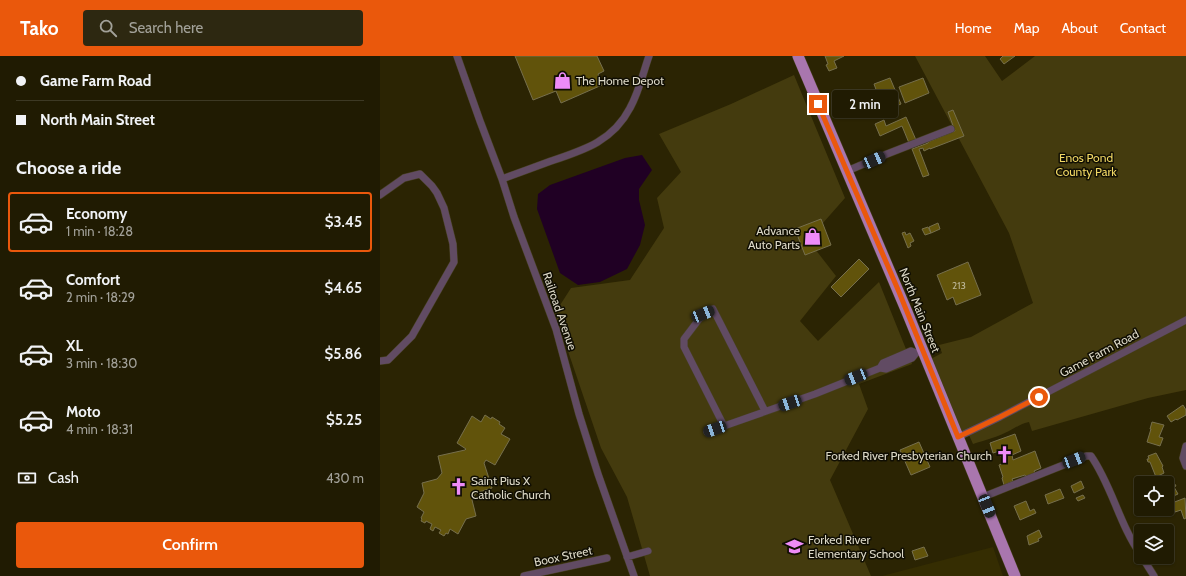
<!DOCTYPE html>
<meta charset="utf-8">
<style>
:root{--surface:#201b02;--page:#2d2811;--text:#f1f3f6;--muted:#a2a199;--line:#3d3924;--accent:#ea580c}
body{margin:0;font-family:Cabin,sans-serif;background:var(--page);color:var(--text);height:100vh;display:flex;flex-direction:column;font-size:15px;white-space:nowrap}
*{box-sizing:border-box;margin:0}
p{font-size:13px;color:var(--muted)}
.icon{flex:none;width:22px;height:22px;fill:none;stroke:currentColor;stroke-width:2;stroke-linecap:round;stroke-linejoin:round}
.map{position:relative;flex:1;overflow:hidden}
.sheet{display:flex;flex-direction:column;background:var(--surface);width:380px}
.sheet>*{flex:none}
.hud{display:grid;align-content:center;height:88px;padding:0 16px;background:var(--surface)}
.controls{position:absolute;left:754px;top:420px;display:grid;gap:8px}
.controls a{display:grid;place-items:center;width:40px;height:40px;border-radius:4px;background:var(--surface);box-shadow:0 1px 3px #0004,0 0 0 1px var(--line);font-size:20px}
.end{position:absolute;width:18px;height:18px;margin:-9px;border:5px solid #ea580c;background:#fff;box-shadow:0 0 0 2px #fff}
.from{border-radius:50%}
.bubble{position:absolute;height:28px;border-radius:4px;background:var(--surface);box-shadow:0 1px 3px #0004,0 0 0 1px var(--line);font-size:13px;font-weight:600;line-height:28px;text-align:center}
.car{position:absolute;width:12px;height:24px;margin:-12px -6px;border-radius:5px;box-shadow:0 0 3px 1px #0007;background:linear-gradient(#222 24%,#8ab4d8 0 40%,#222 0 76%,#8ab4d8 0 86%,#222 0)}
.hud b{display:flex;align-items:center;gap:14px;height:38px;font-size:15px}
.hud b+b{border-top:1px solid var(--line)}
.hud i{width:10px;height:10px;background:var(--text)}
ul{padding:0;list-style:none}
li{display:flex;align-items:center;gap:12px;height:60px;margin:0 8px 6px;padding:0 8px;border:2px solid transparent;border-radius:4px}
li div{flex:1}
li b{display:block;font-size:15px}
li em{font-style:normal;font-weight:600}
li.selected{border-color:var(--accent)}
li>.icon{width:36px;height:36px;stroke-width:1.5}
h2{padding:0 16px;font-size:18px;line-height:48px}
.pay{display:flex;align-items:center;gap:10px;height:44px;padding:0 16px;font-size:15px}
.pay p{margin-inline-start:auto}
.primary-button{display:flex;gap:8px;margin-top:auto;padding:8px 16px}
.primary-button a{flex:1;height:46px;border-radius:4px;background:var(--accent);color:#fff;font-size:16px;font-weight:600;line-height:46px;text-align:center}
header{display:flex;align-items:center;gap:24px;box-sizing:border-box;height:56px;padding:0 20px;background:var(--accent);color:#fff}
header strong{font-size:19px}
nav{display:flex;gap:22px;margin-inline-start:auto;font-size:14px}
.search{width:280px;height:36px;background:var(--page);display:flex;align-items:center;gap:10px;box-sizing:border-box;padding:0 14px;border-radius:4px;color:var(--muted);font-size:15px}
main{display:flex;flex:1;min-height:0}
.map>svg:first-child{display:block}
.built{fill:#352d02}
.green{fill:#443b0e}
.water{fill:#200024}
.building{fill:#61530b;stroke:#766f4d}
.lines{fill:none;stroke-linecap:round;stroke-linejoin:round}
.minor-casing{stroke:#474122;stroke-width:8}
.trunk-casing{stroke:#474122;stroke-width:12}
.minor{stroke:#614b63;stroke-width:7}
.trunk{stroke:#a976ae;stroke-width:11}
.route{stroke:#ea580c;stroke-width:5}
.labels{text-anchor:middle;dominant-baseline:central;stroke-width:3;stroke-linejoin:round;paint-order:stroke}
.number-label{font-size:10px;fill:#bdb797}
.poi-label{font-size:12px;fill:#dcd8c6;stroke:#100e03;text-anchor:start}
.park-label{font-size:12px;fill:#f1d864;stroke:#100e03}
.street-label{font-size:12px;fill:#dcd8c6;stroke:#100e03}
</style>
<header>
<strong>Tako</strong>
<div class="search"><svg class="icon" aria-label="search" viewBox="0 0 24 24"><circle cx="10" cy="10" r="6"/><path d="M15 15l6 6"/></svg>Search here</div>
<nav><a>Home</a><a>Map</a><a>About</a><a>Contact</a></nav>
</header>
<main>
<section class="sheet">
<div class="hud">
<b><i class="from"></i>Game Farm Road</b>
<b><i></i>North Main Street</b>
</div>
<h2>Choose a ride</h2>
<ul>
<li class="selected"><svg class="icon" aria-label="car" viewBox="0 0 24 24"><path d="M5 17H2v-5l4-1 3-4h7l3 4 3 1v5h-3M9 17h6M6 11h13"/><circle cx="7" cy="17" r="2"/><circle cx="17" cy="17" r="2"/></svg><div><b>Economy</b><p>1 min · 18:28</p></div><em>$3.45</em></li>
<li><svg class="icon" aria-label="car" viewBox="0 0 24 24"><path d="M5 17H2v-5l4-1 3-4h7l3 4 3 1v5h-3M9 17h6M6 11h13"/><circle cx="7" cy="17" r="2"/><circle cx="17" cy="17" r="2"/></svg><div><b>Comfort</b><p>2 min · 18:29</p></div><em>$4.65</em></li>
<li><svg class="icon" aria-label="car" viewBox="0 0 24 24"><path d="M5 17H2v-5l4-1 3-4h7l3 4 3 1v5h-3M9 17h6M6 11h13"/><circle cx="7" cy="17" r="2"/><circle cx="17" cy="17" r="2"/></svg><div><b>XL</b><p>3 min · 18:30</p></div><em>$5.86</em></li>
<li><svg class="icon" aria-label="car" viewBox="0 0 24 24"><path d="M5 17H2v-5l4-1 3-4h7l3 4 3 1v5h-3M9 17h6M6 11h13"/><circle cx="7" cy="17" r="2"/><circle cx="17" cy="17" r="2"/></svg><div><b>Moto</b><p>4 min · 18:31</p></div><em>$5.25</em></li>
</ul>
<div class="pay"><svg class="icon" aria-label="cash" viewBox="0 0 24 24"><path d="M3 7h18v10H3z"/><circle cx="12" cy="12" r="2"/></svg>Cash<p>430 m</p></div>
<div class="primary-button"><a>Confirm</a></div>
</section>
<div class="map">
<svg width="806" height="520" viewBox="0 0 806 520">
<rect width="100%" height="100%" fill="#2b2403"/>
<!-- built -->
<path class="built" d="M613 491 623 520H502Z"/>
<!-- green -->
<path class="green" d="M535 0H605L622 25 655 0H806V334L768 342 652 375 649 366C640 368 637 371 629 375 618 381 605 384 593 388L589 379 578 381 547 305 562 297 559 289 591 281 653 247 629 177Z
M414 19 465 142 428 184 456 220 420 265 438 285 499 226 532 308 479 328 488 353 450 424 491 520H270L247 441 221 392 175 257 191 232 250 224 284 172 277 142 301 116 279 78 351 48Z"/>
<!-- water -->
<path class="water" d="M262 99 272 114 259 133V144L265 169 260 189 247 213 220 226 198 229 180 217 157 153 158 138 170 129 245 102Z"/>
<!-- building -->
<path class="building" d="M135 0H217L224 15 218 18 222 29 181 47 176 35 153 44Z
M445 0H464L454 5 457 12 449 15 446 9 448 8Z
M623 0H635L624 8 620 3Z
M510 22 521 48 504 55 494 28Z
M543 22 549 37 525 47 519 31Z
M573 54 584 80 550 93V92L544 95 543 92 539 93 549 119 543 121 532 93 548 87V86L575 75 568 56Z
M526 61 536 84 529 87 522 70 500 80 495 68 504 64 506 70Z
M441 163 451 189 425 199 415 173Z
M558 167 560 173 551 177 549 171Z
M548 171 551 177 545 179 542 173Z
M525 176 526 179 530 177 534 185 530 187 531 190 528 192 522 177Z
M479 203 489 213 461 241 451 231Z
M588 206 601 239 576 249 573 241 567 244 557 219Z
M803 349 806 354V359L797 364 796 363 791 366 787 360Z
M105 359 111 363 112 361 120 366 119 368 125 372 121 378 130 383 115 409 106 404 104 407 112 432 96 437 92 444 96 460 86 463 78 478 70 473 68 478 66 477 64 480 59 477 61 474 55 471 53 475 50 473 52 468 46 465 45 467 41 465 42 463 41 462 44 456 37 451 44 437 42 427 57 423 62 417 58 400 85 394 86 393 77 387 92 360 101 366Z
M772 366 784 369 779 381 783 382 780 390 767 386 771 373H770Z
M635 378 641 395 632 399 633 404 655 395 661 412 654 415 655 417 646 420 645 419 632 423 633 425 624 429 622 422 623 421 619 409 624 407 619 395 613 397 610 387Z
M539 386 550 411 531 419 520 394Z
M776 397 783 410 782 411 784 417 776 421 770 406H768L767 403H769L768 400Z
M790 420 796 430 794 431 798 438 789 442 787 435V427H778L777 425Z
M701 425 704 432 694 437 691 430Z
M680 433 684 442 668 448 665 439Z
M703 439 705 442 698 445 696 442Z
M805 442 806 462 804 463 801 454 795 456 792 447Z
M646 445 650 455 654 453 656 457 640 464 634 450Z
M659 474 662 481 658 483 659 485 649 489 647 480Z
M544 491 548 500 535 504 532 495Z"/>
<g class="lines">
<defs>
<path id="minor" d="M77 0 100 65 122 123 134 161 176 273 199 358 218 418 254 520
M467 115 507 98 571 73
M122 123C138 117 155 111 171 105 204 94 233 85 250 52 259 36 263 17 269 0
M0 139 24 122 40 118 52 130 57 137 64 152 73 188 74 206 32 280 8 304 0 305
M536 297 531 295 503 307 500 312 506 313 532 302 536 297 543 295
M344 370 304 291V283L323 258 333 253 385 355
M327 376 435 338 500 312
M578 381 620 361 806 264
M806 390 803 402 806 410
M603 441 706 400H711C732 430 739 468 761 499
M247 501 268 495
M762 501 774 520
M144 520 227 502"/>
<path id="trunk" d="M418 0 527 256 635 520"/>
</defs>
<!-- minor casing -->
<use href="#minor" class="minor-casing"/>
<!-- trunk casing -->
<use href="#trunk" class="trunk-casing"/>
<!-- minor -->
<use href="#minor" class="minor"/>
<!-- trunk -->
<use href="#trunk" class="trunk"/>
</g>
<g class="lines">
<!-- route -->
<path class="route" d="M438 48 519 236 578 381 620 361 659 341"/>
</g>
<!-- icons -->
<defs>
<symbol id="shop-bare" viewBox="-9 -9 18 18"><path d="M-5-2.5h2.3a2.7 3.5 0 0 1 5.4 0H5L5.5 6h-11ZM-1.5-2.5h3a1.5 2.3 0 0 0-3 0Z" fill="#ee8bf8" stroke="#100e03" stroke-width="2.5" paint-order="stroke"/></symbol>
<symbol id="church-bare" viewBox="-9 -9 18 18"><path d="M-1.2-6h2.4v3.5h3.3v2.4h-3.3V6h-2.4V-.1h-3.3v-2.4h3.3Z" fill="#ee8bf8" stroke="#100e03" stroke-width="2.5" paint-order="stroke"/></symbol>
<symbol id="school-bare" viewBox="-9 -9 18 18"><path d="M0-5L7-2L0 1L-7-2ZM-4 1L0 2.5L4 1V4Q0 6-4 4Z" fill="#ee8bf8" stroke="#100e03" stroke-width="2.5" paint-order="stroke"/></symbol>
</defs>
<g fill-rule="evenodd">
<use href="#shop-bare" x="170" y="12" width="25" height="25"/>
<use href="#shop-bare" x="420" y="168" width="25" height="25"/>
<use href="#church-bare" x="612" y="386" width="25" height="25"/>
<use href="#church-bare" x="66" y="418" width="25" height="25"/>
<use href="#school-bare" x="402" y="478" width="25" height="25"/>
</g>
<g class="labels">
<!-- number labels -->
<g class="number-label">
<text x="579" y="229">213</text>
</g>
<!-- poi labels -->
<g class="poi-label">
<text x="196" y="24">The Home Depot</text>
<text x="420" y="174" text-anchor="end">Advance<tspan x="420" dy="14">Auto Parts</tspan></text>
<text x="612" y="399" text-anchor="end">Forked River Presbyterian Church</text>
<text x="91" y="424">Saint Pius X<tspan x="91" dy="14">Catholic Church</tspan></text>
<text x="428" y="483">Forked River<tspan x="428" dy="14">Elementary School</tspan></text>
</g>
<!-- park labels -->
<g class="park-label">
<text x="706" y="101">Enos Pond<tspan x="706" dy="14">County Park</tspan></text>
</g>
<!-- street labels -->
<g class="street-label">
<text transform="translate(540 254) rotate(68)">North Main Street</text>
<text transform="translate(180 255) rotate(71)">Railroad Avenue</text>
<text transform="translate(719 297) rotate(-28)">Game Farm Road</text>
<text transform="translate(183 500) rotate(-12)">Boox Street</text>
</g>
</g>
</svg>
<div class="controls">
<a><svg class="icon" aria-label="locate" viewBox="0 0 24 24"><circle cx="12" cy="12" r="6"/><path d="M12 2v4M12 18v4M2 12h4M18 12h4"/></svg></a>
<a><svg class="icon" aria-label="layers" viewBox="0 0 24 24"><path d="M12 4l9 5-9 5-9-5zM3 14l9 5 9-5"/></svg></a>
</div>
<i class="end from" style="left:659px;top:341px"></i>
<i class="end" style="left:438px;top:48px"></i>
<div class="bubble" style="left:452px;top:34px;width:66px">2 min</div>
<i class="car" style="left:494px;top:104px;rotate:66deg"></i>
<i class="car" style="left:323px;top:258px;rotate:68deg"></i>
<i class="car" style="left:476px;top:321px;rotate:248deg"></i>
<i class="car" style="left:410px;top:347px;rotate:251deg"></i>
<i class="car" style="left:335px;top:373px;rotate:251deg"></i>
<i class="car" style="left:694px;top:404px;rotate:69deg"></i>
<i class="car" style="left:607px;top:450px;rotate:158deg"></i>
</div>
</main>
